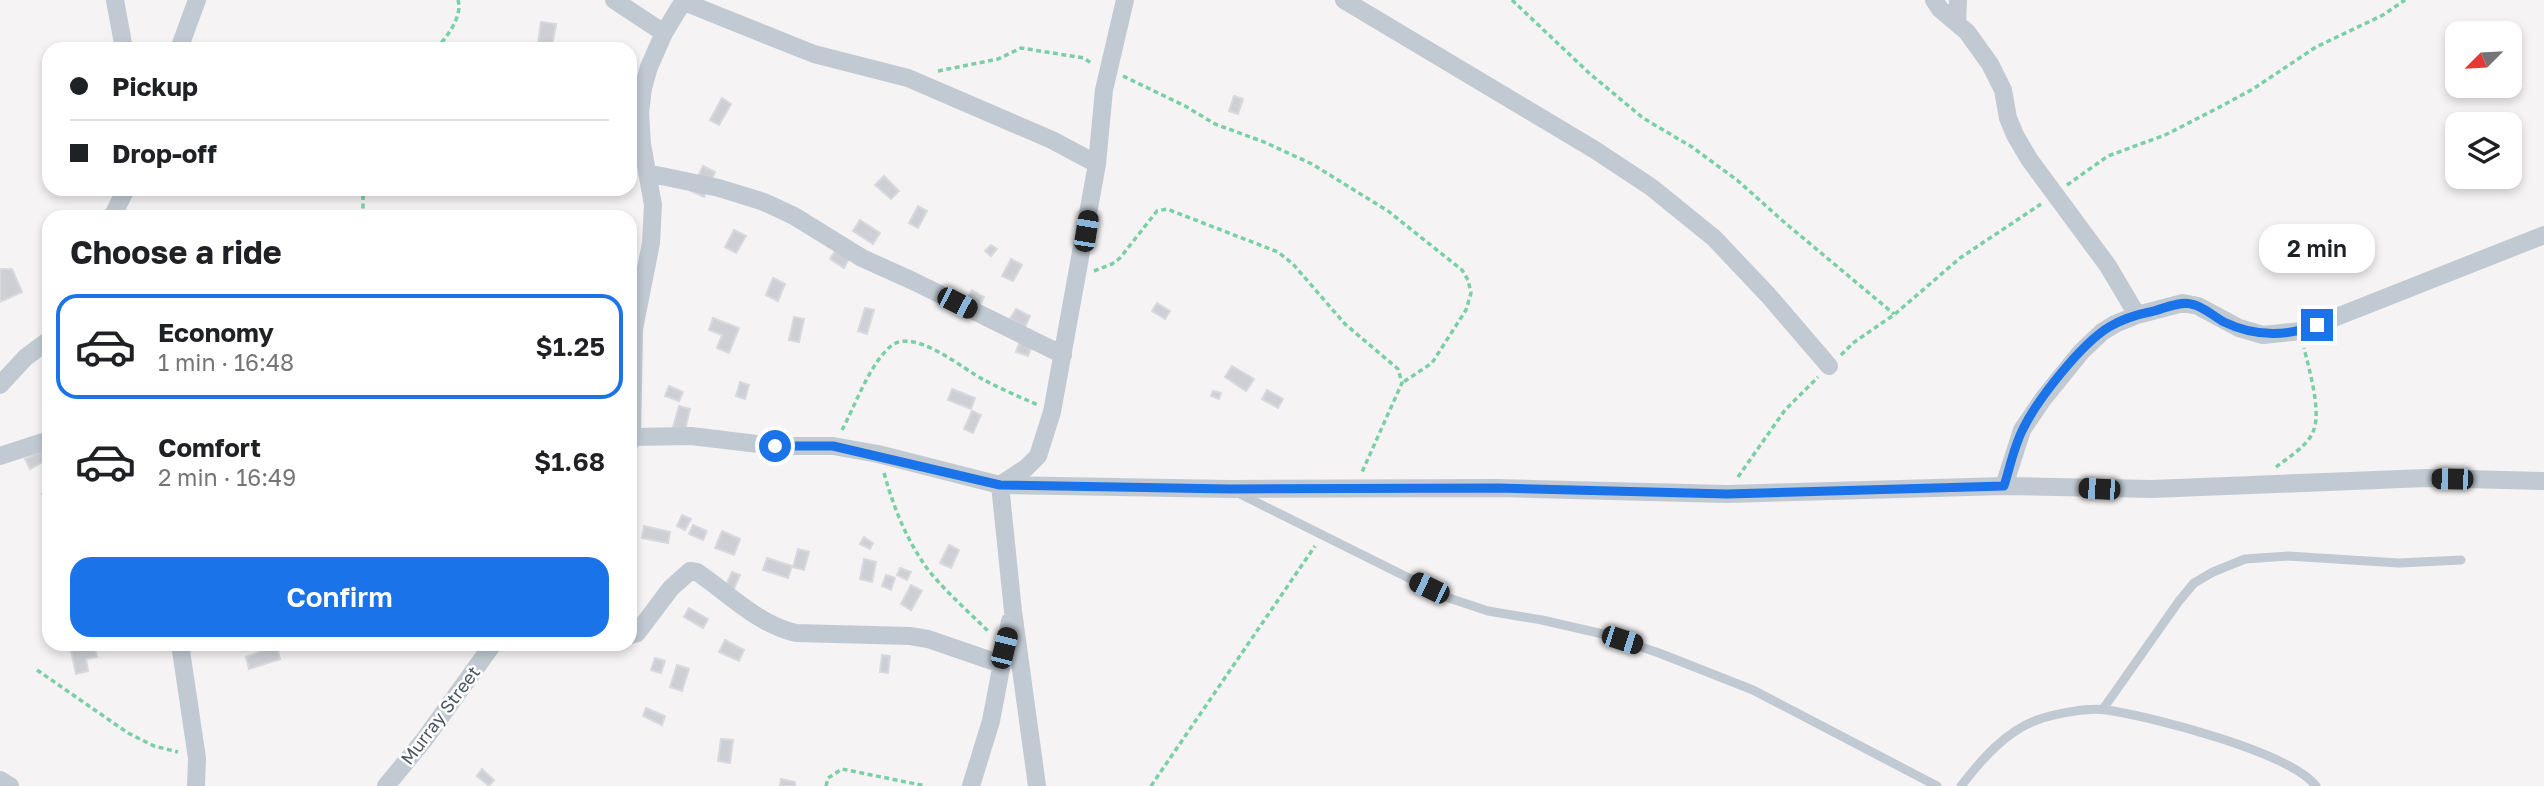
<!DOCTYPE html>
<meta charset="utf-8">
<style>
:root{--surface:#fff;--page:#f2f2f2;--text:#202124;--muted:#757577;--line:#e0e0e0;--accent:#1a73e8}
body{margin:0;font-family:"Golos Text",sans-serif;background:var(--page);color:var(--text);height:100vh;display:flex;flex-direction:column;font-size:26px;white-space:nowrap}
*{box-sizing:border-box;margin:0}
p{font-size:23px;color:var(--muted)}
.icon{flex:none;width:38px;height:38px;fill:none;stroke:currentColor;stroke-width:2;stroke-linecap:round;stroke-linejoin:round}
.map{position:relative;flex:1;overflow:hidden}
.drawer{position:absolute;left:42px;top:210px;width:595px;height:441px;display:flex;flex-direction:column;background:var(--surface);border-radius:21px;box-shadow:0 4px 10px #0003}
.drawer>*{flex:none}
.top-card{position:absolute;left:42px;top:42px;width:595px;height:154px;border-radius:21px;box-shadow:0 4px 10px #0003;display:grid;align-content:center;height:154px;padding:0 28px;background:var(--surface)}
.needle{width:46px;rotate:246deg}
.buttons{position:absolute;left:2445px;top:21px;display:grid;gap:14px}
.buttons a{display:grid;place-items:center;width:77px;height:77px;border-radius:14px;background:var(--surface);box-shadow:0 4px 10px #0003;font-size:35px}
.end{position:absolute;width:32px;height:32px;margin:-16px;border:9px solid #1a73e8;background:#fff;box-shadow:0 0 0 4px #fff}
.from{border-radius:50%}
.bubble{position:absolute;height:49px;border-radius:21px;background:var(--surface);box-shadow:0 4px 10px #0003;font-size:23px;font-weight:600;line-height:49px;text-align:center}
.car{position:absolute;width:21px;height:42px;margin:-21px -10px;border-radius:9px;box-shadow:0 0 5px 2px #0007;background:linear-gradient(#222 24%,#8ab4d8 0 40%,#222 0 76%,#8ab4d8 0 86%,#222 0)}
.top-card b{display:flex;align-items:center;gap:24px;height:66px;font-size:26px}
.top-card b+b{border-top:2px solid var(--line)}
.top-card i{width:18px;height:18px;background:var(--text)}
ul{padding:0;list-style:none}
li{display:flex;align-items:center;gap:21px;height:105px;margin:0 14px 10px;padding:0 14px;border:4px solid transparent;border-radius:21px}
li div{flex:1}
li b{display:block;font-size:26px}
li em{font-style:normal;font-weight:600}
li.selected{border-color:var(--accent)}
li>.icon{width:63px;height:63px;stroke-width:1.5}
h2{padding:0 28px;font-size:32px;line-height:84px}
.button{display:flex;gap:14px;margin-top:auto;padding:14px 28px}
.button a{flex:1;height:80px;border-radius:21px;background:var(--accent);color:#fff;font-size:28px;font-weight:600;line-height:80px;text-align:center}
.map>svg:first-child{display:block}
.building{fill:#cdcfd5;stroke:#d7d9de;stroke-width:2}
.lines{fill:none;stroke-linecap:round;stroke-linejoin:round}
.path{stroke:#7ad0a6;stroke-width:3.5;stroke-dasharray:5 3.5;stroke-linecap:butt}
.lane{stroke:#c1cad2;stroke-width:9}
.street{stroke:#c1cad2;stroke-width:18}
.route{stroke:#1a73e8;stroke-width:9}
.labels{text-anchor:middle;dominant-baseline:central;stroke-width:5;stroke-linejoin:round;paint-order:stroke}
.street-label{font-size:18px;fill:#4a5661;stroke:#fff}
</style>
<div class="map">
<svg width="2544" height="786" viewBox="0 0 2544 786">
<rect width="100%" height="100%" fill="#f5f3f3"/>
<!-- building -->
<path class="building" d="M541 22 556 24 552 46 538 43Z
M1234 96 1243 99 1238 114 1229 111Z
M722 98 731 104 719 125 710 120Z
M703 166 715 172 704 197 691 191Z
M884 176 899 191 891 199 875 185Z
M918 206 927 211 918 228 909 223Z
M860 220 880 233 873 244 853 231Z
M734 230 746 236 736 253 725 247Z
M991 245 997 249 991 256 985 251Z
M835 251 849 259 844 268 830 259Z
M1011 259 1022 265 1013 281 1002 276Z
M0 269H12L22 292 0 302Z
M773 278 785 284 778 301 766 295Z
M972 290 984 297 972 319 960 313Z
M1157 303 1170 311 1165 319 1152 311Z
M865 308 874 310 867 334 858 331Z
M1016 309 1030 316 1025 327 1010 319Z
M794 317 804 319 799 342 789 340Z
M713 318 739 328 729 353 717 348 722 335 709 330Z
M1024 330 1036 334 1028 356 1016 352Z
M1232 366 1254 379 1246 391 1225 377Z
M740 382 749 385 745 399 736 396Z
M669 386 683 392 679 401 665 396Z
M952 389 975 398 971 409 948 400Z
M1267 390 1283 399 1278 408 1262 399Z
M1213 391 1221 393 1219 399 1211 396Z
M679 406 690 409 685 430 673 427Z
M972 411 981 415 973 433 964 429Z
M44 450 48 459 30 469 25 459Z
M49 490V503L46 504 42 494Z
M682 515 691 519 685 530 677 526Z
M693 525 707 531 703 540 689 534Z
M644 526 670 532 668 543 642 538Z
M722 531 740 539 734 555 715 548Z
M864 537 873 543 870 549 860 544Z
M949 545 959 550 951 568 940 563Z
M798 549 809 552 804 570 793 567Z
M767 558 792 566 788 578 763 570Z
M864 559 876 562 872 582 860 579Z
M900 568 911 572 907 580 897 575Z
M732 572 740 575 732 593 724 590Z
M886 575 895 578 891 590 882 586Z
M911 585 922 591 911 610 901 604Z
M689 608 708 619 703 628 684 617Z
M725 640 744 650 739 661 719 652Z
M86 644H94L97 657 86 659 88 671 76 674 71 650Z
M261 644H276L280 659 249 669 246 657 263 651Z
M882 655 890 656 888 673 880 672Z
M655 658 665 661 661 673 651 670Z
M677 665 689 669 682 691 670 687Z
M646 708 665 716 662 725 643 716Z
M721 739 733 740 730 763 718 761Z
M482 769 494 780 489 786 477 776Z
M781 779 795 782V786H780Z"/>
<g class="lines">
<!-- path -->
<path class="path" d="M1512 0 1589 73 1643 118 1692 147 1737 180 1784 222 1894 314
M436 49C447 37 463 16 458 0
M938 71 998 59 1021 48 1084 58 1091 63
M1123 76 1185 106 1215 124 1264 142 1312 164 1388 211 1462 270 1468 280 1471 293 1466 310 1432 363 1402 383
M2067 185 2108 156 2165 135 2216 109 2253 89 2316 47 2383 15 2405 0
M363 217V189
M1094 271 1112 264 1120 258 1157 211 1167 209 1278 252 1293 264 1345 324 1398 369 1402 383 1362 472
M1841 355 1853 343 1895 314 1960 258 2041 204
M842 430C855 406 870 363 891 346 914 327 963 369 984 380 1001 389 1020 397 1038 405
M2276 467C2289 457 2307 446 2313 432 2322 412 2309 369 2304 348
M884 473C894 509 907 541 929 571 947 593 970 613 990 633
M1738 477 1785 410 1818 377
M37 670 128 733 154 746 178 752
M826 786 828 778 842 769 926 786
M1151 786 1315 546"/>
<!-- lane -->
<path class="lane" d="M1238 493 1449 598 1488 611 1542 620 1603 634 1659 653 1753 690 1937 786
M2103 709 2179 601 2194 583 2213 572 2245 559 2288 556 2399 563 2461 560
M1961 786C1982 759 2005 732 2037 720 2053 714 2090 707 2106 710 2150 716 2290 752 2316 786"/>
<!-- street -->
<path class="street" d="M115 0 124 49
M614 0 664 33
M1344 0 1595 150 1651 187 1714 238 1768 295 1829 366
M1934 0 1940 9 1967 32 1990 64 2003 90 2008 118 2015 135 2029 159 2108 266 2137 315
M684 2 814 54 908 78 1052 140 1097 164
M1957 23 1958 0
M179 49 197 0
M647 173 719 188 764 202 794 216 862 258 913 281 1063 355
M112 217 126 189
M0 385 26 357 49 340
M632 437 691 436 775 446H833L878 454 1000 485 1230 489 1498 488 1727 494 2004 486 2152 489 2426 478 2544 481
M630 443 632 437 634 329 651 243 653 205 642 144 640 113 643 88 649 67 664 33 684 0
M0 456 49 440
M1000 485 1026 468 1038 456 1052 412 1097 164 1104 90 1125 0
M1000 485 1013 611 1037 786
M2004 486 2022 430 2043 399 2081 352 2102 332 2115 324 2137 315 2183 303 2198 306 2239 328 2263 335 2301 331 2544 235
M630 635 637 633 671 588 690 571 697 572C728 593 759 625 796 633L910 636 928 639 1001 664
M180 644 197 758 196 786
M0 780 10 786
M386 786 424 740 493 644
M971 786 991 721 1010 621"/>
</g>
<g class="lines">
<!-- route -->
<path class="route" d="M775 446H833L1000 485 1230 489 1498 488 1727 494 2004 486C2010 467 2014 446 2023 429 2037 400 2081 344 2109 327 2122 319 2139 314 2154 311 2165 308 2180 301 2191 304 2203 306 2213 316 2224 322 2255 337 2285 337 2317 325"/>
</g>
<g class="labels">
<!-- street labels -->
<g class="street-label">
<text transform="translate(440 715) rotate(-53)">Murray Street</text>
</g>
</g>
</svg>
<div class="buttons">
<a><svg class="needle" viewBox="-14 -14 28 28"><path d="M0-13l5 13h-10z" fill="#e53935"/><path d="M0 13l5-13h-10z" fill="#757577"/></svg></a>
<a><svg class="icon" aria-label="layers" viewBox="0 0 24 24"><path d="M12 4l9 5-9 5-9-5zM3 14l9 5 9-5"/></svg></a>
</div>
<i class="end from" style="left:775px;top:446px"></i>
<i class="end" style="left:2317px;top:325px"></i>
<div class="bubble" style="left:2259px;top:224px;width:116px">2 min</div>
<i class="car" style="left:1086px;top:231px;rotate:9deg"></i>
<i class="car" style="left:957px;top:303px;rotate:117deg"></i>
<i class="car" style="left:2452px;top:479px;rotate:271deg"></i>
<i class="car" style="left:2099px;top:489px;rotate:273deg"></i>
<i class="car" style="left:1429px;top:588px;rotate:296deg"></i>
<i class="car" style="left:1622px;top:640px;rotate:108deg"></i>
<i class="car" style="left:1004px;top:648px;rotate:14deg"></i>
<div class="top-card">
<b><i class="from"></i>Pickup</b>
<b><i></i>Drop-off</b>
</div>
<section class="drawer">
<h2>Choose a ride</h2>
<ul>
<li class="selected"><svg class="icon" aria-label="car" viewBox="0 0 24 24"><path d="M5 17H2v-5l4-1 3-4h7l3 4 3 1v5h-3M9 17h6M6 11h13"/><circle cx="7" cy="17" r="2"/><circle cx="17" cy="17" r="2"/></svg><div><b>Economy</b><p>1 min · 16:48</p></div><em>$1.25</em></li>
<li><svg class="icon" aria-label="car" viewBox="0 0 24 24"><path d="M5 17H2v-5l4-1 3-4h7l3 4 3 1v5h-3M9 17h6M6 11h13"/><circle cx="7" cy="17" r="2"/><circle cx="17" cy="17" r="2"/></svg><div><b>Comfort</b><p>2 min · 16:49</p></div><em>$1.68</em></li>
</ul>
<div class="button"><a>Confirm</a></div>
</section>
</div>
